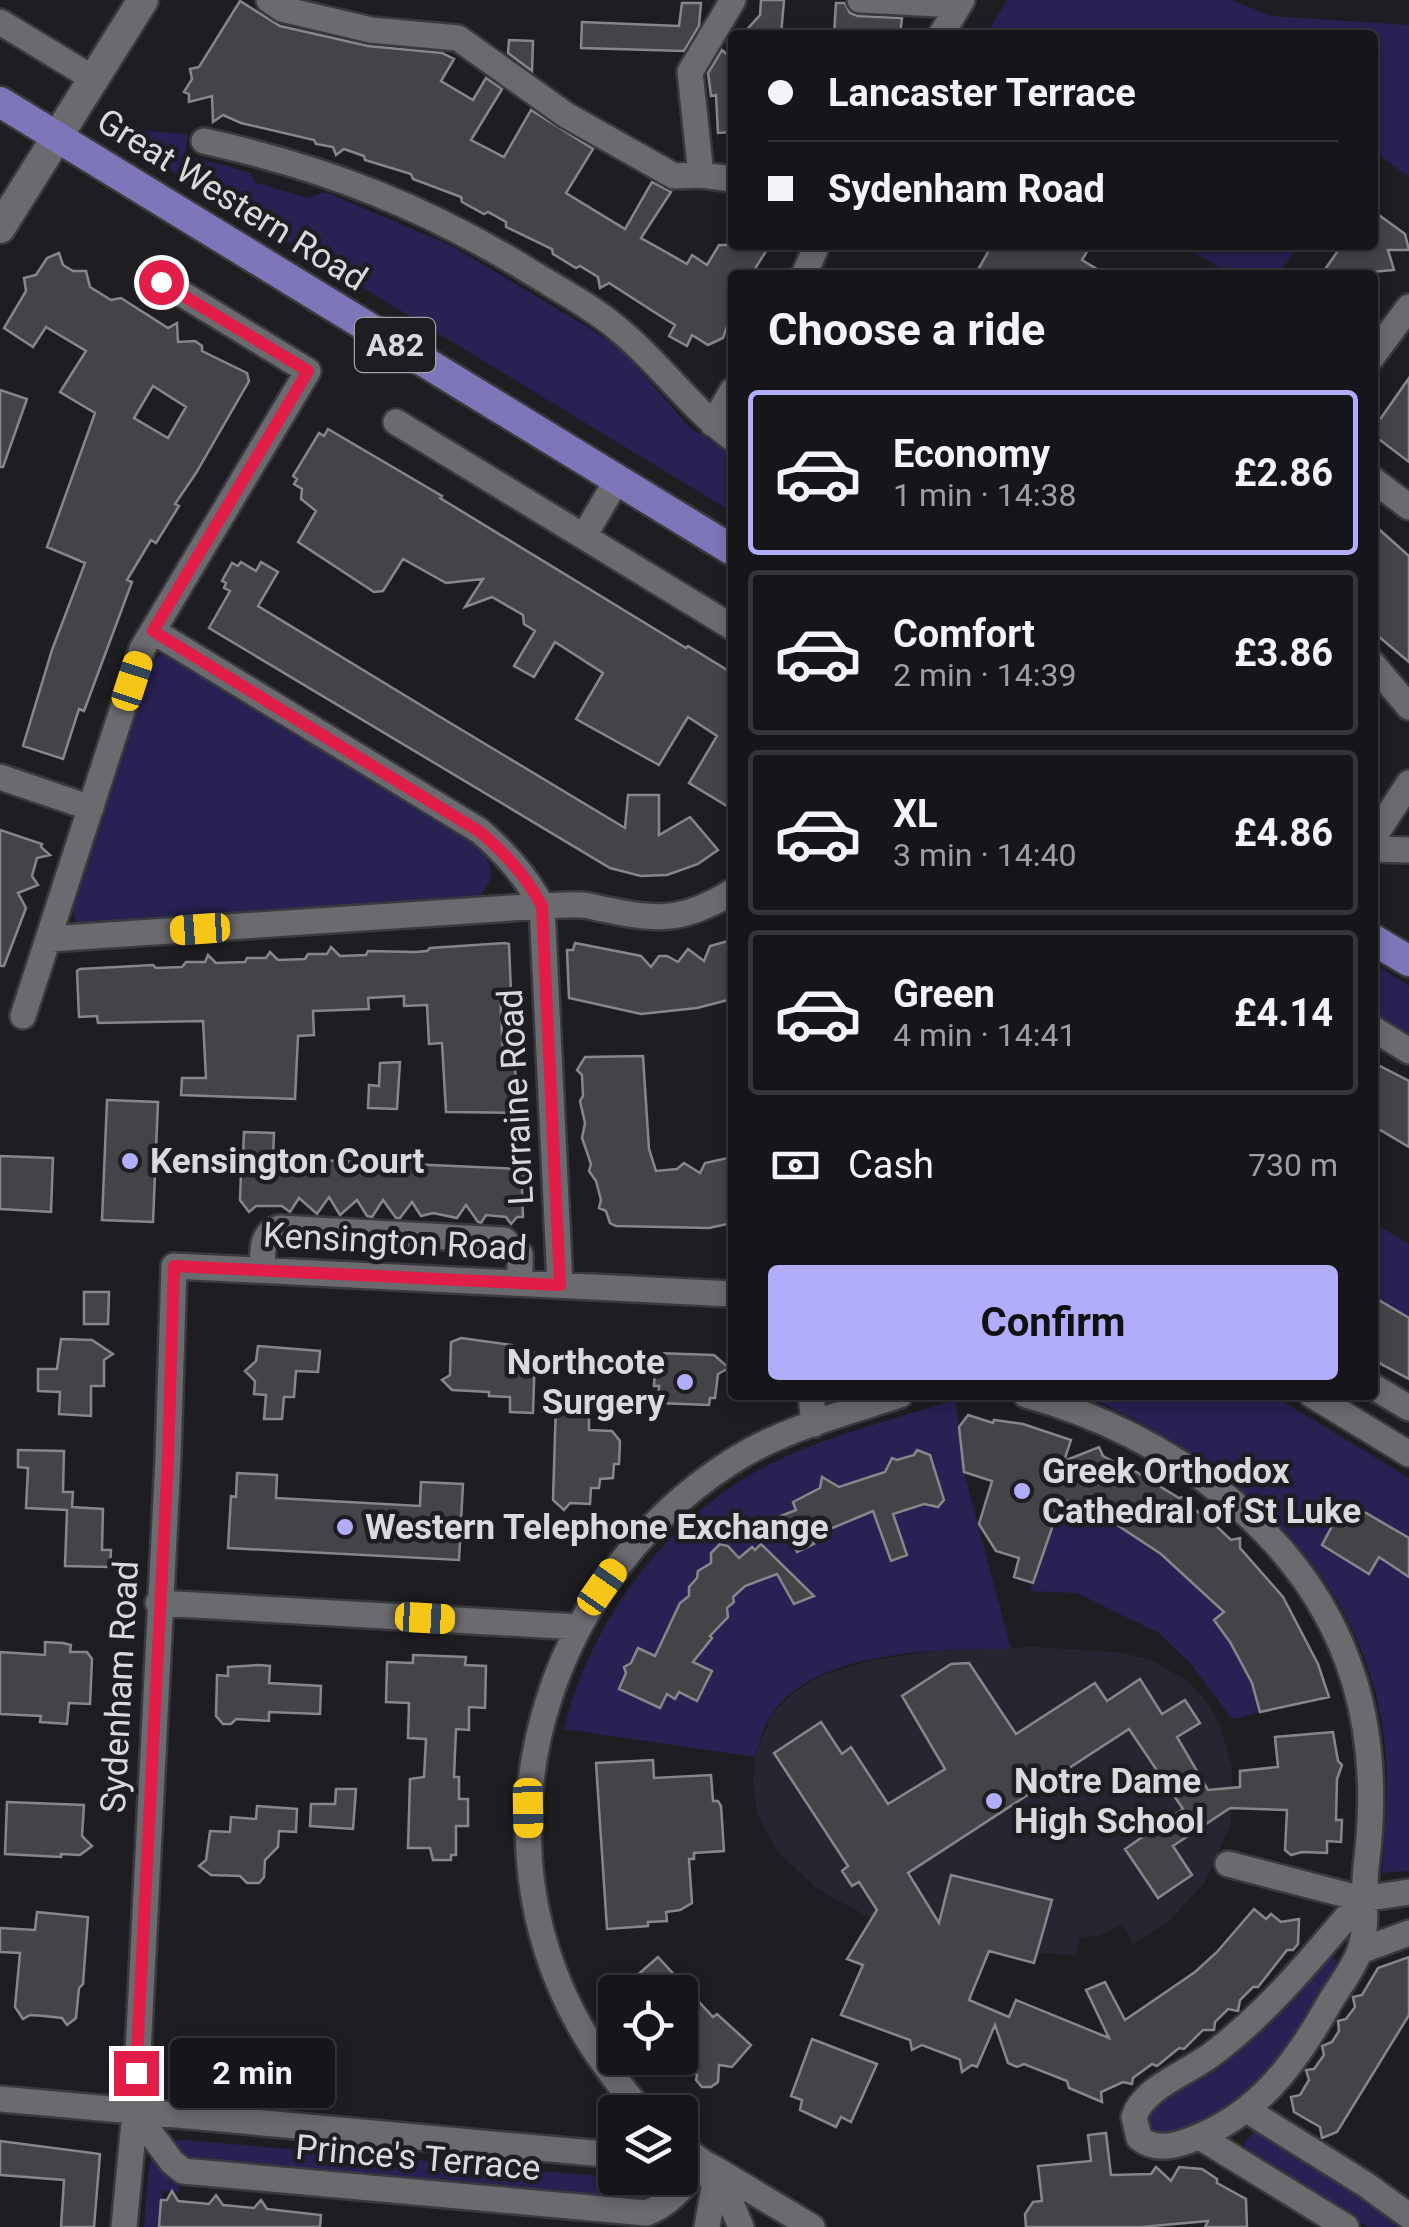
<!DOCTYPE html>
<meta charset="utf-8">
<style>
:root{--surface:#16161a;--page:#232327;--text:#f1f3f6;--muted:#9e9fa2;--line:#353539;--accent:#b1adfa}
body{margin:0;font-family:Roboto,sans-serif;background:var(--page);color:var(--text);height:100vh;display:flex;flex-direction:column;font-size:38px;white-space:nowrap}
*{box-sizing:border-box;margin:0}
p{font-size:32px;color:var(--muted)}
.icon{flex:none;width:55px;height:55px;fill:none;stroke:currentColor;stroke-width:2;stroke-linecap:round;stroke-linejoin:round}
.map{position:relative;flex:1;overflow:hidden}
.drawer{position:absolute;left:728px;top:270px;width:650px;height:1130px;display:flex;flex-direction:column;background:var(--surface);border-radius:10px;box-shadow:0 5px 15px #0003,0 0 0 2px var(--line)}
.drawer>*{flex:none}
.top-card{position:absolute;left:728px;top:30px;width:650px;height:220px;border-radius:10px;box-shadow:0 5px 15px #0003,0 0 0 2px var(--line);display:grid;align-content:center;height:220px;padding:0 40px;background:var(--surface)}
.controls{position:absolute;left:598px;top:1975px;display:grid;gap:20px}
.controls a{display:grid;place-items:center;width:100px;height:100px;border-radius:10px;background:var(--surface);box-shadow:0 5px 15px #0003,0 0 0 2px var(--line);font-size:50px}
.end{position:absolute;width:45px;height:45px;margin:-22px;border:12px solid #e11d48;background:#fff;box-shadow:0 0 0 5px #fff}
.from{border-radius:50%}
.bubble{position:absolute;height:70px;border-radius:10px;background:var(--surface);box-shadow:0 5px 15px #0003,0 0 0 2px var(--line);font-size:32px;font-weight:700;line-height:70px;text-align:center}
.car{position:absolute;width:30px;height:60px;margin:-30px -15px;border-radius:12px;box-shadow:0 0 8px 2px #0007;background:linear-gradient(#f5c518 24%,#345 0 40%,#f5c518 0 76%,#345 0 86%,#f5c518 0)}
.top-card b{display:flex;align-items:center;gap:35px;height:95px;font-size:38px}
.top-card b+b{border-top:2px solid var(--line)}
.top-card i{width:25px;height:25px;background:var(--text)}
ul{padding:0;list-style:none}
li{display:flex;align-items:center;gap:30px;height:165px;margin:0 20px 15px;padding:0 20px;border:5px solid var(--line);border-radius:10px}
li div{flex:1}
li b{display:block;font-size:38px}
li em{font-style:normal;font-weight:700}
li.current{border-color:var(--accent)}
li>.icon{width:90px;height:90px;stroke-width:1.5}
h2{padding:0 40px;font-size:45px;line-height:120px}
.pay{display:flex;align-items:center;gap:25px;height:110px;padding:0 40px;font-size:38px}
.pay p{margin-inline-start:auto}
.action{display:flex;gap:20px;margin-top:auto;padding:20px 40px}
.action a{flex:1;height:115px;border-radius:10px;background:var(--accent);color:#111;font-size:40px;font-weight:700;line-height:115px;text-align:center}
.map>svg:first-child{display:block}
.built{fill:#272630}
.green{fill:#282153}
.building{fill:#434348;stroke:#86868b;stroke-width:2.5;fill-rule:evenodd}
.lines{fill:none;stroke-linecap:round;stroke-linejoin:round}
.street-casing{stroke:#3a3a3e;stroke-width:30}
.secondary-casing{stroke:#3a3a3e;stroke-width:35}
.primary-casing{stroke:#3a3a3e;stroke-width:35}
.street{stroke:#6a6a6f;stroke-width:25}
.secondary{stroke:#6a6a6f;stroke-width:30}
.primary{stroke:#7d76b8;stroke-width:30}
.route{stroke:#e11d48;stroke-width:12}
.poi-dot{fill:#b1adfa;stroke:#1e1e22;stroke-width:4}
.labels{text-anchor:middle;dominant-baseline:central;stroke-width:9;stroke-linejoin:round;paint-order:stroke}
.shield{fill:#1e1e22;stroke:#a2a2a5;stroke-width:2.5}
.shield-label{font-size:32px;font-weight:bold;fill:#dadadd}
.street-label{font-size:35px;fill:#dadadd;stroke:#1e1e22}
.poi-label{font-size:35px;font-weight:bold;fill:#dadadd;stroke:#1e1e22;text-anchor:start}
</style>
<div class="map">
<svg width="1409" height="2227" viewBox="0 0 1409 2227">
<rect width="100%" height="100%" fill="#1e1e22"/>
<!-- built -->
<path class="built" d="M1034 1647 1117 1652 1151 1660 1189 1682 1207 1702 1219 1722 1232 1768 1231 1824 1205 1882 1168 1922 1133 1944 1123 1924 1098 1936 1080 1937 1076 1956 1043 1953 1036 1957 1035 1963 952 1941 948 1950 872 1919 816 1888 778 1852 757 1814 753 1783 755 1757 772 1714 792 1694 821 1676 868 1661 935 1651Z"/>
<!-- green -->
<path class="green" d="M1007 0H1232L1271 16 1409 25V177L1373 151 1372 35H986Z
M118 129 188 134 185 155 251 173 254 182 307 198 325 192 452 246 589 328 623 351 691 429 732 453V512L115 137Z
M1181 245H1300L1277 275H1232Z
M161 655 169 656 475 843C494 862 499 884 472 900L88 924 76 922 73 911 153 660Z
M1373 963 1409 986V1035L1373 1013Z
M1372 1222 1409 1244V1318L1373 1296Z
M1082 1395H1272L1409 1478V1871L1382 1873C1385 1827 1390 1783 1384 1737 1363 1570 1229 1457 1082 1395Z
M948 1402H956L964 1472 1011 1649C941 1649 816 1649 772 1714 763 1727 759 1743 755 1757L564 1729C591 1619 667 1518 768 1465 824 1437 888 1421 948 1402Z
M1062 1499C1126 1524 1176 1565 1229 1608L1214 1620 1271 1677 1251 1684 1260 1712 1236 1719 1230 1716 1191 1664 1159 1633 1077 1593 1030 1591Z
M1330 1955 1336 1960 1335 1967C1306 2033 1265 2099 1193 2126 1178 2132 1165 2138 1149 2134L1144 2116Z
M1254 2131H1261L1357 2191 1359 2197 1406 2227H1368L1248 2152 1244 2144Z
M185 2140 655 2181 671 2183 652 2203 193 2166 170 2141Z
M154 2153 170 2181 179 2184V2192L163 2191 159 2227H144L149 2166Z"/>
<!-- building -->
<path class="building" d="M761 0H784L781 35H742L760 15Z
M240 1 280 26 368 46 442 53 454 59 441 81 473 100 486 78 502 89 471 140 504 157 531 110 593 149 566 193 625 229 652 182 671 192 641 238 687 264 692 255 707 265 719 245H770L751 275H732V312L723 338 708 345 692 335 687 346 669 336 675 325 662 317 609 283 600 288 598 277 580 266 576 268 553 254 552 249 506 227V222L488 212 484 214 462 202 461 197 413 179 411 174 365 160 364 156 344 149 336 155 333 147 316 144 314 140 241 123 223 115 213 122 212 96 189 102V94L184 92 192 79 190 69 199 67Z
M682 3H701L699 26 684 51 581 48 582 22 679 26Z
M836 3H845L850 13 858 16 902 18 900 35H834Z
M509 40 533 41 532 71 508 53Z
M722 50 732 59V132L718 133 716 95 711 96 708 73Z
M1372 210 1405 234 1409 250H1388L1394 270 1372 272V275H1321L1342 245H1372Z
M992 245H1091L1082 260 1107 275H975Z
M59 253 63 265 73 271H86L90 287 111 300 121 298 168 328 177 323 178 342 195 341 202 346V351L247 373 249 381 196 473 175 504 179 506 156 543 151 540 127 580 132 582 84 711 79 709 63 759 23 746 52 650 85 563 47 547 95 413 60 392 86 351 46 327 33 347 4 328 26 291 24 278 36 275 47 258ZM153 386 186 407 168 438 134 418Z
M1409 378V462L1372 434V419L1381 418Z
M0 390 27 399 3 467H0Z
M328 429 442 496 440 498 686 648 688 646 732 673V809L689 783 717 736 688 717 659 765 576 719 603 673 555 642 534 677 514 666 535 631 524 624 523 615 492 597 465 607 483 579 446 583 403 559 383 591 374 592 298 542 316 511 301 499 302 489 294 484 297 479 293 476 319 433 324 436Z
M1372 523 1409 556V662L1372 631Z
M241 562 256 571 261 562 278 572 258 606 442 718 625 828 628 795H659V835L690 817 718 850 698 864 667 875 641 876 610 868 209 628 230 591 224 588 226 583 222 581 232 563 238 566Z
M0 830 42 844 41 847 50 855 37 858 32 876 38 885 18 893 26 908 4 966H0Z
M732 940V999L697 1008 641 1014 569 998 567 950H573L575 943 641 956 651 967 659 956H667L678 962 688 949 704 961 710 946Z
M505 943 509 944 511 992 500 993 503 1056 514 1055 517 1093 525 1103 521 1113 446 1112 442 1043 429 1044 427 1005 404 1006V996L368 998 369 1009 313 1011 314 1035 298 1036 295 1099 181 1095 182 1078H206L203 1021 98 1023 97 1016 79 1017 77 971 80 969 153 965 156 968 182 967 186 962H205L208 955 216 963 245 962 247 958H266L270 952 278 960 305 959 308 954H327L331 947 340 956 366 955 368 951 415 952 427 951 430 948Z
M643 1056 649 1149 656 1171 677 1169 684 1163 700 1173 705 1163 732 1157V1223L709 1228 616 1226 610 1223 606 1211 599 1208 601 1200 596 1181 589 1171 591 1164 582 1138 585 1123 580 1101 583 1096 582 1075 577 1070 585 1057Z
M400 1062 397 1109 368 1108 369 1085 379 1086 380 1063Z
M1372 1062 1409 1081V1147L1372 1125Z
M107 1100 158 1102 153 1222 102 1220Z
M244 1132 274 1133 273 1158 521 1169V1174L531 1179 522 1188 523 1217H517L511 1224 506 1217 486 1215 481 1223 478 1222 466 1205 457 1218 433 1213 421 1216 412 1202 400 1218H396L383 1200 372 1217 367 1216 357 1200 340 1215 329 1197 317 1214 299 1198 290 1212 282 1206H256L249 1212 240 1200 241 1171 234 1165 243 1156Z
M0 1156 53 1158 51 1212 0 1209Z
M84 1292H109L108 1324H84Z
M1372 1296 1409 1318V1379L1381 1364 1372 1355Z
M461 1338 512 1345 511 1353H535L533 1413 510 1412V1397L489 1396V1392L452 1390 442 1380 450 1375 451 1342Z
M61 1339 92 1340 113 1354 104 1360V1386H91V1416L59 1414 60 1392 38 1391V1369H57Z
M258 1346 320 1351 318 1372 296 1371 294 1397H284L282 1419H264L266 1395 254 1394 255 1381 245 1371 256 1361Z
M656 1353 714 1355 729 1368 718 1374 715 1398H710L709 1405 658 1403 659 1386H654Z
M556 1402 589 1406V1430L612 1431 620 1441 619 1464H614L613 1478 600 1479 599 1488H591L590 1504 570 1503 564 1510 553 1500Z
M968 1415 993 1423 994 1420 1023 1424 1071 1440 1064 1461 1099 1447 1103 1456 1120 1465 1130 1461 1133 1470 1150 1480 1159 1478 1161 1487 1179 1498 1187 1496 1189 1505 1206 1518H1214L1215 1525 1231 1540 1240 1538V1548L1283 1597 1318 1664 1329 1697 1260 1712 1252 1683 1230 1642 1214 1620 1224 1612 1161 1554 1114 1523 1062 1499 1033 1583 1014 1577 1019 1558 996 1551 979 1524 992 1481 964 1472 959 1427Z
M18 1450 64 1451 63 1492H73L72 1507 103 1509 102 1550H111L110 1567 65 1566 67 1510 26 1508 28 1468 18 1467Z
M917 1450 930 1455 944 1500 938 1507 924 1504 893 1514 907 1555 891 1561 873 1511 811 1537 814 1544 797 1552 781 1516 796 1510 793 1502 820 1488 822 1477 839 1487 885 1472 892 1458 897 1460 914 1455Z
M237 1473 277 1475 276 1498 420 1506 421 1482 463 1484 459 1560 228 1548 231 1496 236 1497Z
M1341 1509 1355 1517 1358 1511 1366 1513 1409 1538V1577L1379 1557 1369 1574 1322 1545Z
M720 1544 728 1546 739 1558 752 1547 755 1550 761 1544 814 1596 794 1604 777 1574 745 1586 733 1597 734 1602 727 1608 728 1617 710 1636 712 1638 693 1662 712 1671 697 1701 679 1692 675 1699 667 1694 660 1708 619 1689 626 1673 624 1667 631 1663 638 1648 655 1656 680 1603 689 1596V1587L697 1578 698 1571 711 1563V1553Z
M45 1642 63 1643 71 1645 70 1652H87L92 1659 90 1704 69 1703 67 1724 40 1722 41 1716 0 1714V1652L45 1655Z
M413 1655 466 1657 465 1665 486 1666 485 1708 469 1707V1730L456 1729 454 1777H459V1799H468V1826H456V1855H451V1860H433L430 1848H408L410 1779 424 1777 426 1739 408 1738 409 1703 386 1702 387 1662 413 1663Z
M969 1663 1016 1734 1095 1683 1107 1701 1140 1679 1162 1714 1185 1700 1200 1723 1177 1737 1208 1790 1240 1787V1771L1278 1767 1275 1737 1333 1732 1338 1761 1342 1765 1337 1779 1336 1820H1342L1341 1842 1327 1841V1853L1302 1852 1291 1855 1285 1850 1287 1810 1230 1808 1173 1846 1192 1875 1158 1898 1125 1849 1183 1809 1129 1729 908 1873 939 1923 951 1875 1052 1900 1034 1963 989 1951 969 2000 1009 2017 1016 2000 1109 2038 1086 1990 1105 1982 1125 2020 1195 1972 1217 1952 1254 1909 1266 1919 1271 1914 1281 1922 1299 1919 1298 1944 1293 1950H1287L1258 1987H1253L1240 2000 1238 2011 1228 2009 1215 2022 1214 2030H1203L1184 2049 1179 2048 1157 2066 1152 2064 1133 2078 1132 2084 1123 2082 1101 2092 1102 2102 1069 2088 1067 2081 1024 2064 1017 2067 1008 2063 995 2025 977 2067 972 2065 962 2072 960 2060 956 2058 922 2045 912 2050 910 2040 841 2015 863 1965 847 1959 877 1910 859 1882 852 1886 842 1871 848 1866 774 1753 821 1722 842 1754 851 1747 888 1804 945 1769 902 1696 951 1664Z
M259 1665 270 1666 269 1683 321 1686 320 1714 269 1712V1721L236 1719 231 1724H223L216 1716 217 1675 228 1676V1667Z
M653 1760 654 1778 711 1775 713 1801H718L721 1806 724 1851 694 1853V1859H689L692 1903 680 1910 666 1912 667 1921 648 1922V1926L607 1929 596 1763Z
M336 1789H356L353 1829 310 1826 311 1804H335Z
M7 1802 84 1805 82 1836 92 1846 80 1855 61 1854V1857L5 1854Z
M257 1806 297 1809 296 1832 279 1831 278 1847 265 1860 264 1877 259 1883H247L240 1876 211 1875 199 1866 206 1860 210 1831 230 1832 231 1817 256 1819Z
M37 1912 88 1917 83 1984 79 1988 76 2018 67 2025 62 2018 44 2016 30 2015 23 2019 15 2007 20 1953 0 1952V1928L35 1930Z
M658 1957 713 2017 717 2014 751 2045 732 2067 719 2065 718 2082 711 2087H702L696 2080 697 2075 680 2055V1992H618Z
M1409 1957V2015L1337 2132 1322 2138 1320 2127 1294 2112 1291 2097 1300 2095 1309 2080 1306 2070 1314 2069 1324 2055 1322 2046 1332 2042 1339 2031 1338 2021 1346 2019 1355 2007 1353 1997 1362 1995 1378 1968Z
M812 2039 877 2064 851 2122 841 2117 836 2127 800 2110 802 2100 791 2096Z
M1106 2133 1111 2175 1151 2174 1156 2167 1171 2181 1179 2167 1202 2169 1217 2179V2183L1246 2199 1247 2227H1205L1208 2221 1142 2227H1026L1025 2214 1033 2202 1042 2201 1038 2166 1091 2161 1088 2135Z
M0 2141 100 2154 94 2227H61L64 2180 0 2175Z
M172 2191 178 2201 209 2204 216 2195 223 2205 254 2208 261 2200 267 2209 321 2215 320 2227H159L161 2200H167Z"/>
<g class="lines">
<defs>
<path id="street" d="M269 0 282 9 371 30 458 38 566 115 674 176 701 175 732 179
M860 0 959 5
M0 22 94 79
M941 35 962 0
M204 141C326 168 428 208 534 274 562 291 592 307 617 328 659 362 689 407 732 438
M701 175 690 72 733 0
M804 275 817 245
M1372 357 1409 307
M396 422 732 627
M713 424 732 391
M1372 479 1409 507
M584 536 617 480
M153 631 480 831C506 854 525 875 542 906L560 1285
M1372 663 1409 707
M0 777 91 808
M1372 840 1409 783
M1372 849 1409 850
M49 939 542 906C557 906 574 903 589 906 649 919 677 926 732 892
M23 1016 142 649 308 371 161 281
M1372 1028 1409 1051
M262 1270C263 1253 260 1233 279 1228L504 1240 520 1254V1283
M1372 1386 1409 1408
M811 1395 814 1424
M1026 1395C1169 1434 1309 1533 1354 1680 1373 1741 1374 1804 1366 1867 1363 1892 1368 1928 1360 1950 1354 1968 1340 1985 1330 2002 1295 2064 1258 2116 1188 2141 1171 2147 1154 2150 1139 2138L1134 2117C1143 2088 1187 2073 1211 2055 1269 2012 1315 1954 1362 1899
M1312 1395 1409 1454
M158 1603 578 1627
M1228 1864 1362 1899 1409 1892
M1360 1951 1409 1933
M0 2099 615 2155
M1247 2110 1365 2184 1409 2216
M135 2112 172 2162 183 2171 646 2213C669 2206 688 2181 704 2163L680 2146
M642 2112C609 2073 580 2034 560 1986 479 1795 559 1572 731 1462 782 1429 843 1414 900 1395
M1200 2137 1346 2227
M689 2162 704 2163 717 2170 812 2227
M717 2170 741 2227
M124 2227 135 2112 168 1458 174 1266 732 1294
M707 2227 717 2170"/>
<path id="secondary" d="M0 228 143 0"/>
<path id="primary" d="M0 102 732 550
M1372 939 1409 961"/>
</defs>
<!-- street casing -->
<use href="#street" class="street-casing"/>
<!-- secondary casing -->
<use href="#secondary" class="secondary-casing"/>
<!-- primary casing -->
<use href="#primary" class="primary-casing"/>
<!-- street -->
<use href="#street" class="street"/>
<!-- secondary -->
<use href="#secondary" class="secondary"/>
<!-- primary -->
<use href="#primary" class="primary"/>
</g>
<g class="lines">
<!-- route -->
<path class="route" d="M136 2073 168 1458 174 1266 560 1285 542 906C525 875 506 854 480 832L153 631 308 371 161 282"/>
</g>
<!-- markers -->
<g class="poi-dot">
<circle cx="130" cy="1161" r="10"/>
<circle cx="685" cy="1382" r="10"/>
<circle cx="1022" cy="1491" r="10"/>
<circle cx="345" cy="1527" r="10"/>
<circle cx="994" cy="1801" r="10"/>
</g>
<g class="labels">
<!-- shield labels -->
<rect class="shield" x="355" y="318" width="80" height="54" rx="8"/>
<g class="shield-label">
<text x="395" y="345">A82</text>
</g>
<!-- street labels -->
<g class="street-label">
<text transform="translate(232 200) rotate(32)">Great Western Road</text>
<text transform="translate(516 1097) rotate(-93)">Lorraine Road</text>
<text transform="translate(395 1242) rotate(3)">Kensington Road</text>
<text transform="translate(120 1687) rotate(-87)">Sydenham Road</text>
<text transform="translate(418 2158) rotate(5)">Prince's Terrace</text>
</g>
<!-- poi labels -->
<g class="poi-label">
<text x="150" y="1161">Kensington Court</text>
<text x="665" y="1362" text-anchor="end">Northcote<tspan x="665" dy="40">Surgery</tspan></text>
<text x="1042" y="1471">Greek Orthodox<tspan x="1042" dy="40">Cathedral of St Luke</tspan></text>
<text x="365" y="1527">Western Telephone Exchange</text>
<text x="1014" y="1781">Notre Dame<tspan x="1014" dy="40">High School</tspan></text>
</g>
</g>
</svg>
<div class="controls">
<a><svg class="icon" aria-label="locate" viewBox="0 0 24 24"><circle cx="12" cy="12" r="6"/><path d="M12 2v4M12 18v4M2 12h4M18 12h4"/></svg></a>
<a><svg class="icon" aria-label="layers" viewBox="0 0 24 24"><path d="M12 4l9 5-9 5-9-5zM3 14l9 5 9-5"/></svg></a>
</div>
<i class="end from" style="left:161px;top:282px"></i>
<i class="end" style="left:136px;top:2073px"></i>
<div class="bubble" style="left:170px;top:2038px;width:165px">2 min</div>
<i class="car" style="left:132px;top:681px;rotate:18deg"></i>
<i class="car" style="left:200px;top:929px;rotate:266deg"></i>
<i class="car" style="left:602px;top:1587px;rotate:35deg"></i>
<i class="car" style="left:425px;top:1618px;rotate:93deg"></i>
<i class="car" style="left:528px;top:1808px;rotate:179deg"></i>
<div class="top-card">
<b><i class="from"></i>Lancaster Terrace</b>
<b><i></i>Sydenham Road</b>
</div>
<section class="drawer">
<h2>Choose a ride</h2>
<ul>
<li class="current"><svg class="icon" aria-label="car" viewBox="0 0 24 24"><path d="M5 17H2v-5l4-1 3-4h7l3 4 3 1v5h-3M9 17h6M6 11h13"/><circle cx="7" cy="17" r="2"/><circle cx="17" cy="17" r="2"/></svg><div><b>Economy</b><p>1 min · 14:38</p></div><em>£2.86</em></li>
<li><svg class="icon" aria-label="car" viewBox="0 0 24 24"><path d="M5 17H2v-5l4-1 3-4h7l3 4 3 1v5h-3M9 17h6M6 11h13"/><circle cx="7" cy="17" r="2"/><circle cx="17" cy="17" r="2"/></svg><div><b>Comfort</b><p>2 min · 14:39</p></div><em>£3.86</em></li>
<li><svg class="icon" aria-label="car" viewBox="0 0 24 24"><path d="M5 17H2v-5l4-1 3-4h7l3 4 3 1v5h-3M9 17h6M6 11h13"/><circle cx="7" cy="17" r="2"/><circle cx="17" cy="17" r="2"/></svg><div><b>XL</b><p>3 min · 14:40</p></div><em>£4.86</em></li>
<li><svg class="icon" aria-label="car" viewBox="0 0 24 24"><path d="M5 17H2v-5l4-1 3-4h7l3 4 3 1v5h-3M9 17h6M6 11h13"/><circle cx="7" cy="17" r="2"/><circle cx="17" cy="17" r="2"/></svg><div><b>Green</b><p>4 min · 14:41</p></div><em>£4.14</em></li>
</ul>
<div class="pay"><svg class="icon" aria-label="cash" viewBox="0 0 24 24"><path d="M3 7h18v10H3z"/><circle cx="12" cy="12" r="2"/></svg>Cash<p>730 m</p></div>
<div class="action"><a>Confirm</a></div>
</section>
</div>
